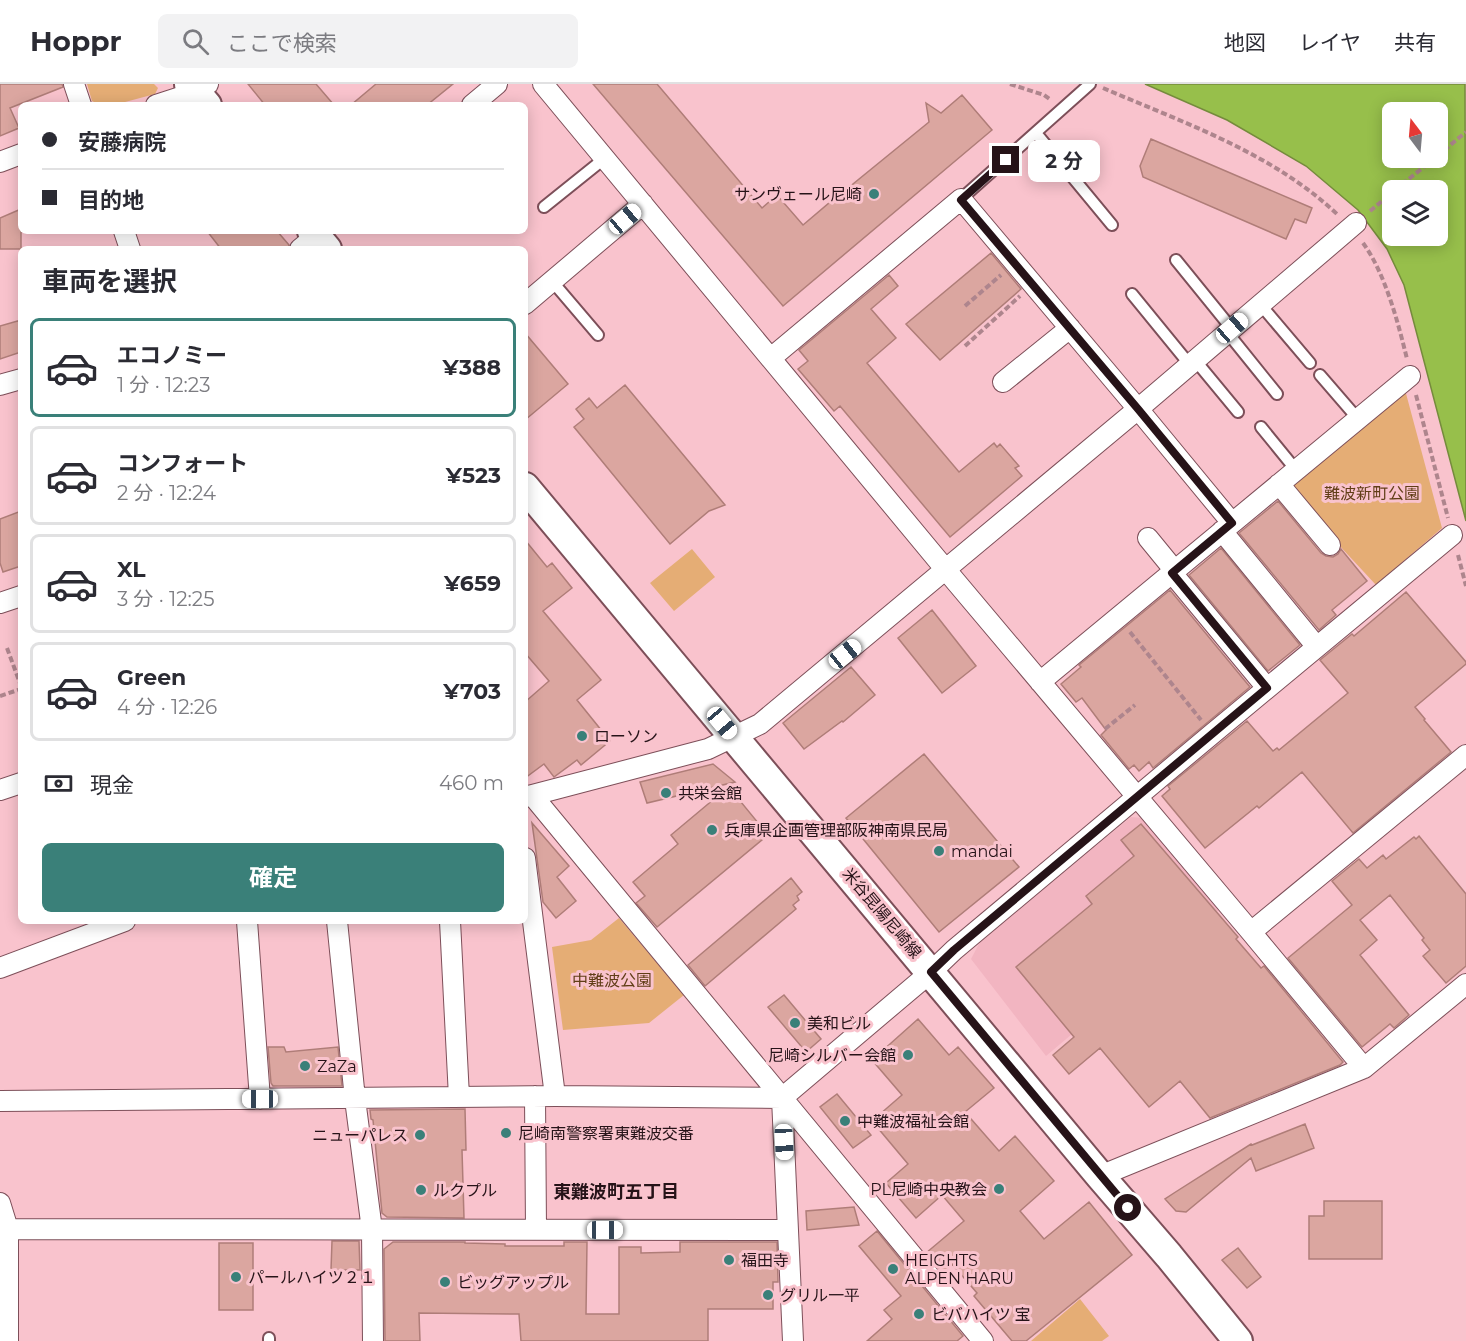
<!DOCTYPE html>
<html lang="ja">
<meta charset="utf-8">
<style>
:root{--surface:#fff;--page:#f2f2f3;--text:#2b2b33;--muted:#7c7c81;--line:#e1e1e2;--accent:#3a8079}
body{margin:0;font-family:Montserrat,"Noto Sans JP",sans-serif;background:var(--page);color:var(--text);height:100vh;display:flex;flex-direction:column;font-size:22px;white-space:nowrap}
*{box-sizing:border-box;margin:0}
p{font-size:20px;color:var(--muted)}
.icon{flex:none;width:33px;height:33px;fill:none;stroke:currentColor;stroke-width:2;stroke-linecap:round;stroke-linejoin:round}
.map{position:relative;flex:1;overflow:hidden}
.sheet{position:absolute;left:18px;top:162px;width:510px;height:678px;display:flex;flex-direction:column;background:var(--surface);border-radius:9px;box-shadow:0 3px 15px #0003}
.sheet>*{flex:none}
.hud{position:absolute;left:18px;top:18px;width:510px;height:132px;border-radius:9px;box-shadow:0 3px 15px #0003;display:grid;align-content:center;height:132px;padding:0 24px;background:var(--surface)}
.needle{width:39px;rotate:344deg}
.fabs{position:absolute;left:1382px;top:18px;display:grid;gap:12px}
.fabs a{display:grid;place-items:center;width:66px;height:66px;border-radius:9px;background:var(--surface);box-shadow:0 3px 15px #0003;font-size:30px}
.end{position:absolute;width:27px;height:27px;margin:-14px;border:8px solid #261318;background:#fff;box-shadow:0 0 0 3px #fff}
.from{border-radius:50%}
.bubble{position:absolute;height:42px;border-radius:9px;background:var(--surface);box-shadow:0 3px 15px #0003;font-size:20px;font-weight:700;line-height:42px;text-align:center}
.car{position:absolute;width:18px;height:36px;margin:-18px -9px;border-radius:8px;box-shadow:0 0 4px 2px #0007;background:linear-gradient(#fff 24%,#345 0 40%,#fff 0 76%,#345 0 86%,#fff 0)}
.hud b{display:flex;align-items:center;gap:21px;height:57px;font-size:22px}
.hud b+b{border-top:2px solid var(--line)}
.hud i{width:15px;height:15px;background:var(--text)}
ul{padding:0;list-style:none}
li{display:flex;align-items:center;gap:18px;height:99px;margin:0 12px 9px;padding:0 12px;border:3px solid var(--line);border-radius:9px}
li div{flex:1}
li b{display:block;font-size:22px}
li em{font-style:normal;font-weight:700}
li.current{border-color:var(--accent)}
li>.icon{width:54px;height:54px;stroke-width:1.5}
h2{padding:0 24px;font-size:27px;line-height:72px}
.pay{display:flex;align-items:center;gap:15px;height:66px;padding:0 24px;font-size:22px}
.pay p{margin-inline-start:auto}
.action{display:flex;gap:12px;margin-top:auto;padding:12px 24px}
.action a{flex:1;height:69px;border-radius:9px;background:var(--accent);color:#fff;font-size:24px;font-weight:700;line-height:69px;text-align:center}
header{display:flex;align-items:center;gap:36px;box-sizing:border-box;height:84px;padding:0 30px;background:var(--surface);border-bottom:2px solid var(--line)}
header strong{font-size:28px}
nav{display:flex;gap:33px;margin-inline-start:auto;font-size:21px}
.search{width:420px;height:54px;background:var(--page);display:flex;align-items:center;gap:15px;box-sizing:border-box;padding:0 21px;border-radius:9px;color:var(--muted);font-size:22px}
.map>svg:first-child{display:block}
.built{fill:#f2b5c1}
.green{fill:#e5ad75}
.water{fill:#97bf4b;stroke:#758b3c;stroke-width:1.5;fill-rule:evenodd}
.building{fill:#dba6a0;stroke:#af7d78;stroke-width:1.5}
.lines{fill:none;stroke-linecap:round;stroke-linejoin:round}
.lane-casing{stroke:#7d4f59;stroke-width:14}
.street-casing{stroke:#7d4f59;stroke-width:22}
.secondary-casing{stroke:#7d4f59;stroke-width:32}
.path{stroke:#ae858d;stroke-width:4;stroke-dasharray:6 3;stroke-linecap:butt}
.lane{stroke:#fff;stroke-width:10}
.street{stroke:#fff;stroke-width:20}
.secondary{stroke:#fff;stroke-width:28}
.route{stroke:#261318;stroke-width:8}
.poi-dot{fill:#3a8079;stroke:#f9c3cd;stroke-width:2}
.labels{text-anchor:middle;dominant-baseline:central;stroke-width:6;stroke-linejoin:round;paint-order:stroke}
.poi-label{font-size:16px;fill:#261318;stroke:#f9c3cd;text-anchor:start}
.park-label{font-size:16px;fill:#613e17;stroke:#f9c3cd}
.street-label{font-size:16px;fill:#261318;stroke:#f9c3cd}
.neighbourhood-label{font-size:18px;font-weight:bold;fill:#261318;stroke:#f9c3cd}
</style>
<header>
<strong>Hoppr</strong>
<div class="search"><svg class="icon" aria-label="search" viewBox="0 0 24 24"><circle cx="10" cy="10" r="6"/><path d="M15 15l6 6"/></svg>ここで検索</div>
<nav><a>地図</a><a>レイヤ</a><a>共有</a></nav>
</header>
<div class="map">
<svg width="1466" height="1257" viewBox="0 0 1466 1257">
<rect width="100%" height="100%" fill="#f9c3cd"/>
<!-- built -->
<path class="built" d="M1131 733 1143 734 1219 826 1046 972 971 875 981 856Z"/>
<!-- green -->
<path class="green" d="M87 0H154L158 4 155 10 114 21H100L92 17Z
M1404 302 1442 444 1376 501 1285 403Z
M692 465 715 493 674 527 650 499Z
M619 834 684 911 649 939 563 946 552 863 591 856Z
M1080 1215 1109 1252 1102 1257H1031Z"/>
<!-- water -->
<path class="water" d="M1145 0H1465L1466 437 1404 201 1387 165 1358 126 1306 82 1227 36ZM1392 28H1437V74H1392ZM1392 106H1437V152H1392Z"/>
<!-- building -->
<path class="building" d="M0 0H62L63 3 10 24 19 44 0 52Z
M248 0H316L334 21H265Z
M376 0H453L427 21H351Z
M593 0H657L762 124 777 111 803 141 830 118 832 103 848 104 929 38 926 19 941 29 962 11 992 46 783 222Z
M1151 55 1312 124 1306 139 1295 135 1286 155 1143 93 1140 82Z
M21 125V165H0V134Z
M207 147H277L289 161 288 165H221Z
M991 169 1021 205 940 276 906 240Z
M889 191 898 202 871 225 896 254 867 279 959 388 994 359 997 363 1000 360 1019 382 1015 384 1022 392 950 453 840 322 834 327 798 285 808 277 799 266Z
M21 236V268L0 275V242Z
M525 249 568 300 525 336Z
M625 301 725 421 709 427 670 460 574 343 584 335 576 325 589 314 597 324Z
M1278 417 1321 469 1326 472 1333 473 1338 470 1341 465 1367 497 1332 526 1336 531 1319 546 1239 449Z
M21 427V482L3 488 0 479V435Z
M525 456 547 483 552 479 572 504 543 527 601 596 577 616 610 657 581 681 577 676 554 693 544 680 525 694V618L549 597 525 569Z
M1221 464 1300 561 1268 587 1189 491Z
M1170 506 1250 603 1153 684 1149 678 1139 687 1134 681 1129 685 1101 651 1106 646 1082 614 1076 618 1061 600 1081 583 1079 581Z
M1406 508 1466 578V580L1415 623 1425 635 1424 636 1451 668 1353 749 1302 688 1259 724 1257 722 1205 764 1162 712 1170 705 1168 702 1247 637 1273 667 1277 664 1279 666 1348 609 1320 576 1352 550 1354 552Z
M932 526 976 582 942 609 898 554Z
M851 583 875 611 843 638 842 637 804 665 783 639Z
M924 670 1019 783 939 848 846 734Z
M713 680 735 698 647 719 640 698Z
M732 700 736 712 768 751 657 843 636 819 645 812 633 798 678 760 671 751Z
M532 739 569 782 557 793 576 817 556 834 543 818Z
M1141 740 1238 853 1236 855 1261 884 1264 882 1343 978 1340 981 1210 1034 1180 997 1149 1023 1100 964 1069 990 1053 971 1074 953 1016 883 1092 820 1086 812 1134 772 1121 756Z
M1419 752 1466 810V882L1446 899 1423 872 1430 866 1422 856 1424 854 1390 811 1360 836 1377 856 1360 871 1409 931 1394 944 1390 940 1362 963 1288 874 1352 821 1332 797 1359 775 1367 784 1383 771 1386 775 1414 753 1416 755Z
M791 794 802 808 797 812 799 816 793 821 796 825 705 902 688 881Z
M784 911 821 955 806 968 768 923Z
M918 935 949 971 958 963 994 1004 965 1028 999 1067 1015 1052 1054 1097 1020 1127 1044 1155 1089 1118 1132 1171 1026 1257H1012L974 1212 977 1209 952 1180 942 1189 926 1169 964 1137 942 1111 916 1134 886 1099 908 1080 872 1037 902 1011 872 976Z
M268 963H284L286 968 338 963 342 1002H273L271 999Z
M837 1010 871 1051 853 1064 820 1023Z
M465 1025 466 1066H462L464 1134 387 1133 382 1129 373 1036 371 1035 370 1026Z
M1305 1040 1314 1064 1256 1087 1251 1074 1186 1128 1176 1127 1165 1115 1174 1109 1251 1060 1252 1061Z
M1324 1117H1382V1175H1309V1132H1324Z
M854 1123 859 1141 807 1146 806 1127Z
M877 1147 963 1252 957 1257H867L892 1235 884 1226 901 1212 859 1162Z
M332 1157H359L360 1186H331Z
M393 1158H465V1159L505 1160V1162H564V1158H587L586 1230H619V1163H641V1169L680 1168V1158H777L778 1198H773V1225H708V1257H521L519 1230 419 1229 420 1257H385L384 1165Z
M219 1159H253V1226H219Z
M1238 1164 1261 1193 1247 1204 1222 1176Z"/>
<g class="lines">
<defs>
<path id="lane" d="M1036 49 1112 141
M961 115 1090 0
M544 123 605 74
M1176 176 1232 245
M552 197 598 251
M1132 210 1190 281
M1260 220 1310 279
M1227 248 1277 310
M1195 276 1238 328
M1320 291 1358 335
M1261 343 1296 386
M269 1254V1257"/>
<path id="street" d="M74 0 81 21
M543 0 946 486 1251 848 1364 984
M156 21 196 8 208 0
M472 21 497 0
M0 78 21 70
M124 147 130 165
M300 165 322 147
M525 220 643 120
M771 274 961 115 1138 325 1232 439
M1003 298 1070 244
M0 301 21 295
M1279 400 1330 461
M1222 447 1317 563
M1148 454 1175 487
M1172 489 1267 604
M0 519 21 512
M1040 598 1410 292
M0 706 21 699
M532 711 983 1257
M525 713 708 665 760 640 1138 325 1356 139
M525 774 555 1012
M247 837 260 1015
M337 837 355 1015 372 1146 373 1257
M450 837 459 1013
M1251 848 1466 671
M0 884 125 837
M535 1012 536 1146
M0 1017 555 1012 782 1014
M1100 1092 1364 984 1466 900
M0 1119 8 1145V1257
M0 1145 788 1146
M793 1257 782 1014 931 888 954 866 1212 650 1452 451"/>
<path id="secondary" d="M189 0 207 21
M312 147 327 165
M525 403 1100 1092 1169 1172 1238 1257"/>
</defs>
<!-- lane casing -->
<use href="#lane" class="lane-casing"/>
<!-- street casing -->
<use href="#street" class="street-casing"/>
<!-- secondary casing -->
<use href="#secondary" class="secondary-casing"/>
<!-- path -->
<path class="path" d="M1010 0 1044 11 1051 16
M1103 4C1184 39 1273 69 1338 131
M1437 72 1466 48
M1395 106 1435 74
M1370 127 1392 109
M1363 159C1385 189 1398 238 1407 275
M965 222 1001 191
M965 262 1020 212
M1416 311 1448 434
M1458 471 1466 502
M1130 548 1201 636
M7 564 21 602
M0 612 21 605
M1105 645 1135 621"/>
<!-- lane -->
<use href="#lane" class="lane"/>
<!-- street -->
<use href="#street" class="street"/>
<!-- secondary -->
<use href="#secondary" class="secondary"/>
</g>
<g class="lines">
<!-- route -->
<path class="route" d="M1006 76 961 116 1138 325 1232 439 1172 489 1267 604 954 866 931 888 1128 1124"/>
</g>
<!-- markers -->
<g class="poi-dot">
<circle cx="874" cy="110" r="6"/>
<circle cx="582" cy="652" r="6"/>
<circle cx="666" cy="709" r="6"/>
<circle cx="712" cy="746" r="6"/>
<circle cx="939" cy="767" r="6"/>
<circle cx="795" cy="939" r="6"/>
<circle cx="908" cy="971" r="6"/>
<circle cx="305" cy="982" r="6"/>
<circle cx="845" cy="1037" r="6"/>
<circle cx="506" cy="1049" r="6"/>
<circle cx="420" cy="1051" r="6"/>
<circle cx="999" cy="1105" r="6"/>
<circle cx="421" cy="1106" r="6"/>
<circle cx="729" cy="1176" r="6"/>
<circle cx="893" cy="1185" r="6"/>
<circle cx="236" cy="1193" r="6"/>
<circle cx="445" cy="1198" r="6"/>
<circle cx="768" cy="1211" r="6"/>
<circle cx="919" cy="1230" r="6"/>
</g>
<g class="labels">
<!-- poi labels -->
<g class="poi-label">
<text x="862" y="110" text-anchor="end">サンヴェール尼崎</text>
<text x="594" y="652">ローソン</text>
<text x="678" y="709">共栄会館</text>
<text x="724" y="746">兵庫県企画管理部阪神南県民局</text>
<text x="951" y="767">mandai</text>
<text x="807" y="939">美和ビル</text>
<text x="896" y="971" text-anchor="end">尼崎シルバー会館</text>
<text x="317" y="982">ZaZa</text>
<text x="857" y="1037">中難波福祉会館</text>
<text x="518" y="1049">尼崎南警察署東難波交番</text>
<text x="408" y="1051" text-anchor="end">ニューパレス</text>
<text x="987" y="1105" text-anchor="end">PL尼崎中央教会</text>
<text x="433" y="1106">ルクプル</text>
<text x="741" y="1176">福田寺</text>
<text x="905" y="1176">HEIGHTS<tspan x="905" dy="18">ALPEN HARU</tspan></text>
<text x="248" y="1193">パールハイツ２１</text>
<text x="457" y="1198">ビッグアップル</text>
<text x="780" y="1211">グリル一平</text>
<text x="931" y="1230">ビバハイツ 宝</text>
</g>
<!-- park labels -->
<g class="park-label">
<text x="1372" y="409">難波新町公園</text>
<text x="612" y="896">中難波公園</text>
</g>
<!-- street labels -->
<g class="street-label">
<text transform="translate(882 829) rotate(50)">米谷昆陽尼崎線</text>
</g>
<!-- neighbourhood labels -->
<g class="neighbourhood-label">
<text x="616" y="1108">東難波町五丁目</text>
</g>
</g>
</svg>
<div class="fabs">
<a><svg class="needle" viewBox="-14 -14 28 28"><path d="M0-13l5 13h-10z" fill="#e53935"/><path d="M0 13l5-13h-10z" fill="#7c7c81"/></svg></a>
<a><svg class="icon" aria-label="layers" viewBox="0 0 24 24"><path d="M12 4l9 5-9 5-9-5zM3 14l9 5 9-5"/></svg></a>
</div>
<i class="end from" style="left:1128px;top:1124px"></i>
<i class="end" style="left:1006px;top:76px"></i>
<div class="bubble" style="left:1028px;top:56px;width:72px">2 分</div>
<i class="car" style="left:625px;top:135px;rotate:50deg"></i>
<i class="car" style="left:1232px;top:244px;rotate:49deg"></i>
<i class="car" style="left:845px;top:570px;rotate:51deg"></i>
<i class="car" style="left:722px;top:639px;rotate:140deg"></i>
<i class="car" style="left:260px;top:1015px;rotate:270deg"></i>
<i class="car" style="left:784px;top:1058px;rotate:177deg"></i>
<i class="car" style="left:605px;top:1146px;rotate:90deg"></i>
<div class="hud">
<b><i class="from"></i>安藤病院</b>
<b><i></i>目的地</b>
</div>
<section class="sheet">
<h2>車両を選択</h2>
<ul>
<li class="current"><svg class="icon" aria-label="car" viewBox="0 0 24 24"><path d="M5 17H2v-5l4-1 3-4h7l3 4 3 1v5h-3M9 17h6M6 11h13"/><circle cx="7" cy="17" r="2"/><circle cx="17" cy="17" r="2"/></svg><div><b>エコノミー</b><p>1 分 · 12:23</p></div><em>¥388</em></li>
<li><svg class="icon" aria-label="car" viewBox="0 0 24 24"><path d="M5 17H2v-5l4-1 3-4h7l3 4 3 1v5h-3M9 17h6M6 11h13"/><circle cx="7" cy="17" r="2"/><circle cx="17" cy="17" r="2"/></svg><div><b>コンフォート</b><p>2 分 · 12:24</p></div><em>¥523</em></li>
<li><svg class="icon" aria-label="car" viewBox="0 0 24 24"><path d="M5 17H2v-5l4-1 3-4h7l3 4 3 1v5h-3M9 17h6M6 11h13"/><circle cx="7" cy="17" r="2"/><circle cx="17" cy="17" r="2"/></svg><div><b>XL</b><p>3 分 · 12:25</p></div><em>¥659</em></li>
<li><svg class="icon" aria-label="car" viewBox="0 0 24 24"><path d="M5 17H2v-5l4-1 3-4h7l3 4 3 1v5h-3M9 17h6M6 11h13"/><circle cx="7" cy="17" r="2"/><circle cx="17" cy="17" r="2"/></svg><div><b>Green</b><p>4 分 · 12:26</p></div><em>¥703</em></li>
</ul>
<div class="pay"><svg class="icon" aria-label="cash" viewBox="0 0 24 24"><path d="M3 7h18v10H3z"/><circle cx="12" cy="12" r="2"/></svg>現金<p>460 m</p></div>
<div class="action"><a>確定</a></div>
</section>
</div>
